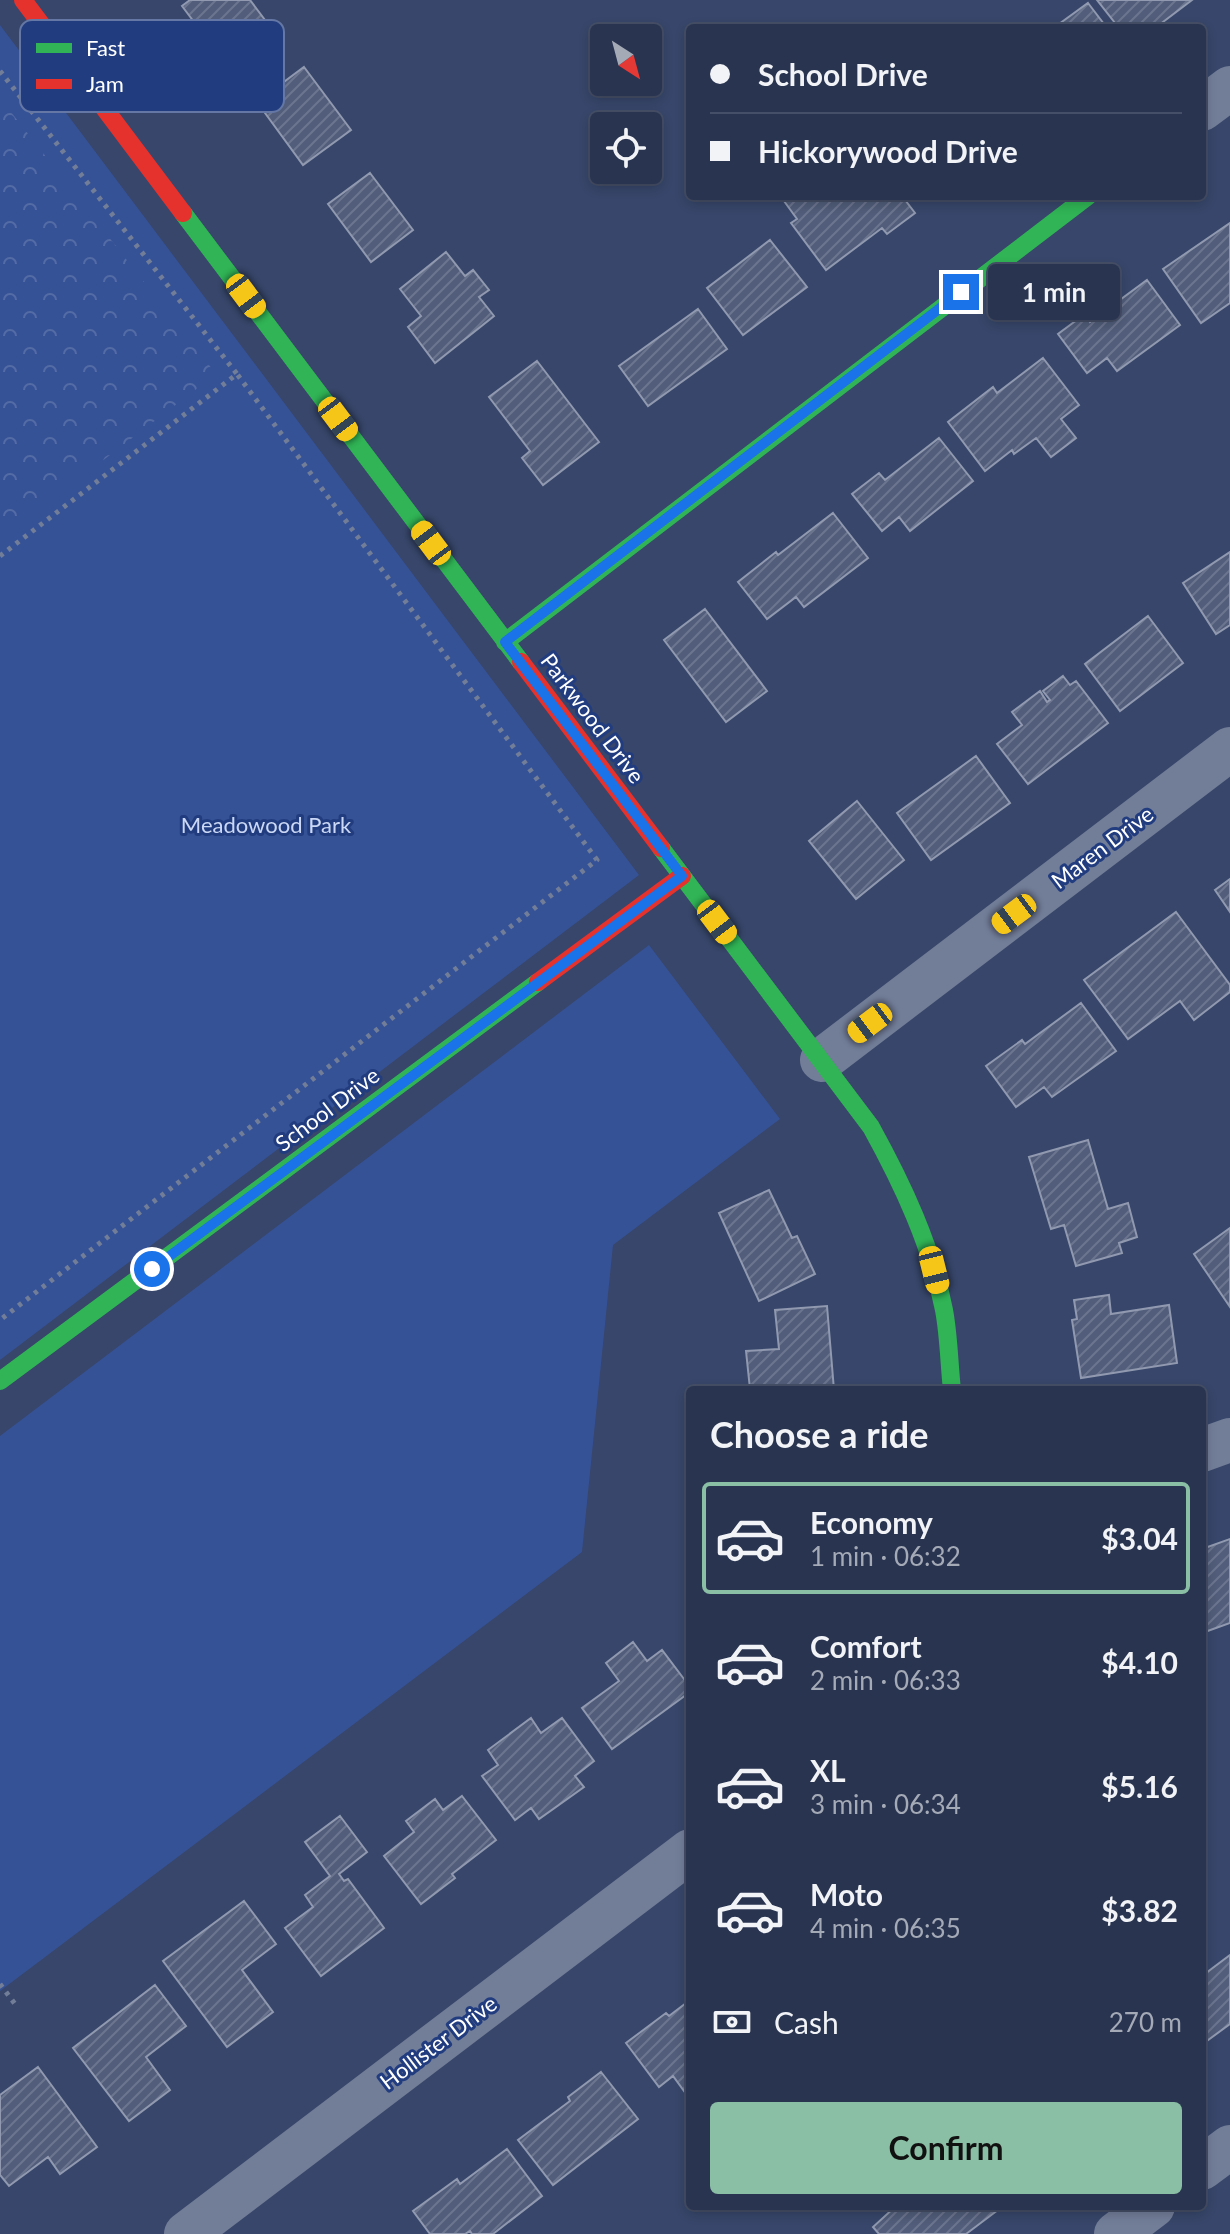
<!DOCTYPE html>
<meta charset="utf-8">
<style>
:root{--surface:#293450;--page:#313c57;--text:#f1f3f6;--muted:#a5aab7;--line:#454f67;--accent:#8abfa5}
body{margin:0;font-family:Lato,sans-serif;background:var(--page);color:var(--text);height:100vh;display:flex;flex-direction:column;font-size:30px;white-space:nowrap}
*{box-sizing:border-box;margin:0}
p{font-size:26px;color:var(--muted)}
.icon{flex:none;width:44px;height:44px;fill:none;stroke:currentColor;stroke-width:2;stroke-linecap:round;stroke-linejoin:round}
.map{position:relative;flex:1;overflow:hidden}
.details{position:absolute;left:686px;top:1386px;width:520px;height:824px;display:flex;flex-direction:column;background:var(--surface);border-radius:8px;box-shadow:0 4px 12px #0003,0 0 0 2px var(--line)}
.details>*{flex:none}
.guide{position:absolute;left:686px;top:24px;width:520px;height:176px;border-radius:8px;box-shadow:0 4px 12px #0003,0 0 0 2px var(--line);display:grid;align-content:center;height:176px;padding:0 24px;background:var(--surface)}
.needle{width:52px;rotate:144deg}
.buttons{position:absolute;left:590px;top:24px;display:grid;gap:16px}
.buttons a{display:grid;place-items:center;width:72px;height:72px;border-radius:8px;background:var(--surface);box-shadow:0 4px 12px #0003,0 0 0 2px var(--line);font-size:40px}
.end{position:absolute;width:36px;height:36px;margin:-18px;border:10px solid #1a73e8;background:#fff;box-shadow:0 0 0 4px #fff}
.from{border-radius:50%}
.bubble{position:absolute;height:56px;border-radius:8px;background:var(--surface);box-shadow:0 4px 12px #0003,0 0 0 2px var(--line);font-size:26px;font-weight:700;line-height:56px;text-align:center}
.car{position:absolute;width:24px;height:48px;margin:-24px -12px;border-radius:10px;box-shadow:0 0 6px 2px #0007;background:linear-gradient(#f5c518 24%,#345 0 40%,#f5c518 0 76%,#345 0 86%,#f5c518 0)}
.guide b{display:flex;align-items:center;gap:28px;height:76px;font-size:30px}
.guide b+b{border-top:2px solid var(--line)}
.guide i{width:20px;height:20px;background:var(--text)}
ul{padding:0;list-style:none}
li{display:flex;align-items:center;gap:24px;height:112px;margin:0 16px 12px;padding:0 8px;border:4px solid transparent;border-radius:8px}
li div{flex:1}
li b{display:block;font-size:30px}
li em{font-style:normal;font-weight:700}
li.on{border-color:var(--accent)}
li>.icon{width:72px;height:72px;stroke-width:1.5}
h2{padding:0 24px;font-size:36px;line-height:96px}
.pay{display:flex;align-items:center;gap:20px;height:88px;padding:0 24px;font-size:30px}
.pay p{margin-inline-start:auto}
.cta{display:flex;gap:16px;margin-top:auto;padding:16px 24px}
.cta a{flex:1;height:92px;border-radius:8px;background:var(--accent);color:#111;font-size:32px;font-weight:700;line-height:92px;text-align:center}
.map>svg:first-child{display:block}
.green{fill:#365296}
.forest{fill:url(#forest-crowns)}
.building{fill:url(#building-hatch);stroke:#9099af;stroke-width:2}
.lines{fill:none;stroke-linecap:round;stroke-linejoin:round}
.path{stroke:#727d98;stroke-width:5;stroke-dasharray:4 6;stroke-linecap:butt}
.street{stroke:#727d98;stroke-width:44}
.fast{stroke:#30b455;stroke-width:18}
.jam{stroke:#e5322d;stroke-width:18}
.route{stroke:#1a73e8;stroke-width:10}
.labels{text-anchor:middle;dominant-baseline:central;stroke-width:6;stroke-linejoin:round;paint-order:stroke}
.street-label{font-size:22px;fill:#fff;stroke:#223d7f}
.park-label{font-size:22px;fill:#cbd8f5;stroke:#223d7f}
.key{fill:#223d7f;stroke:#6477a5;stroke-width:2}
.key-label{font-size:22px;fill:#fff}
</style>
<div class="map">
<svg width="1230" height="2234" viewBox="0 0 1230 2234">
<defs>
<pattern id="forest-crowns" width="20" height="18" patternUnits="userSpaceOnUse" patternTransform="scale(2)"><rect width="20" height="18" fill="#365296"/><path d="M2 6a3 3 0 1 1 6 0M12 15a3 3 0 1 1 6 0" fill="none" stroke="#546ca6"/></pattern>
<pattern id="building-hatch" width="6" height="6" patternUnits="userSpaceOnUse" patternTransform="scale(2)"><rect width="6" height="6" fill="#515d7a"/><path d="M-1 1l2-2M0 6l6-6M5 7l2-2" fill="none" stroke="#6b758e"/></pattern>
</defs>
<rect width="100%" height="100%" fill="#37466a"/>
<!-- green -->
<path class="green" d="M0 25 639 875 0 1360Z
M649 945 780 1119 613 1245 582 1552 0 1991V1436Z"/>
<!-- forest -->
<path class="forest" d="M0 98 216 374 0 539Z"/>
<!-- building -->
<path class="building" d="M190 0H250L277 36 231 71 182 6Z
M1097 0H1192L1155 28H1119Z
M1088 3 1107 28H1059V24Z
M304 67 351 130 303 165 257 102Z
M370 173 413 230 371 262 328 204Z
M790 196H902L915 213 887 234 882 228 826 270 791 223 797 219 784 201Z
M1230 223V303L1201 323 1163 269Z
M770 240 807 287 743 335 707 288Z
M446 252 465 276 473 270 489 290 479 297 494 316 435 363 408 327 421 316 400 289Z
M1147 280 1180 325 1117 371 1107 358 1087 373 1058 334 1085 314 1090 322Z
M698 309 727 349 648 406 619 366Z
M1043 358 1079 405 1061 419 1076 438 1051 457 1036 438 1014 454 1012 450 985 471 948 422 993 387 997 393Z
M537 361 599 442 543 485 522 458 530 451 489 397Z
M939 438 973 481 910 531 899 517 882 531 852 494 879 473 885 480Z
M833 513 868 558 804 607 796 597 767 619 738 582 776 552 778 555Z
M1230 552V625L1216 634 1183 583Z
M705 609 767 691 726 722 664 640Z
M1148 616 1183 663 1120 711 1085 664Z
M1063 676 1070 685 1076 681 1108 723 1028 784 997 744 1022 725 1012 712 1040 691 1047 702 1050 700 1043 691Z
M976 756 1010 803 931 860 897 813Z
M857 801 904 860 856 899 809 841Z
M1230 879V912L1215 890Z
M1176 912 1230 985V992L1194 1020 1180 1001 1128 1039 1084 980Z
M1081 1003 1116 1051 1052 1097 1044 1087 1016 1107 986 1066 1022 1040 1025 1044Z
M1088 1140 1108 1209 1128 1203 1137 1237 1119 1243 1122 1253 1076 1266 1064 1225 1051 1229 1029 1157Z
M769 1190 792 1238 797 1236 815 1274 759 1301 719 1213Z
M1230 1228V1307L1194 1254Z
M1109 1295 1111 1314 1169 1305 1177 1363 1081 1378 1072 1320 1077 1319 1074 1300Z
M827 1306 834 1390H781V1386L750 1389 746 1351 779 1349 775 1310Z
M1230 1539V1623L1202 1633V1549Z
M633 1642 647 1661 662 1650 690 1687V1692L612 1749 582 1708 619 1681 606 1663Z
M531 1718 541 1733 562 1718 594 1761 575 1776 584 1787 539 1819 531 1808 515 1820 482 1776 498 1765 488 1750Z
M462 1796 496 1840 452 1874 455 1878 421 1904 384 1856 414 1832 406 1821 435 1799 443 1810Z
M340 1816 367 1852 339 1874 344 1881 348 1879 384 1928 321 1976 285 1928 313 1907 305 1895 330 1876 305 1842Z
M244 1901 276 1944 242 1970 273 2012 227 2047 163 1961Z
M1230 1955V2024L1204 2043 1202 2040V1976Z
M155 1985 186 2026 146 2057 170 2090 129 2121 73 2048Z
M690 2000V2086L684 2091 673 2076 659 2087 626 2043 666 2013 669 2016Z
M38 2067 97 2147 60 2174 48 2157 9 2186 0 2175V2095Z
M601 2072 638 2119 553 2185 518 2140 570 2101 568 2097Z
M507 2149 542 2196 493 2234H472L470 2231 465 2234H430L413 2211 457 2179 460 2184Z
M896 2206H1001L1002 2207 966 2234H879L873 2227Z"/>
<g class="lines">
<!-- path -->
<path class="path" d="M0 71 237 374
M0 556 237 374 597 860 0 1320
M0 1984 18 2008"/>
<!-- street -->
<path class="street" d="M1202 109 1230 88
M822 1060 1230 749
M1202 1450 1230 1440
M1202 2168 1230 2147
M186 2234 690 1851
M1116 2234 1153 2206"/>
<!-- fast -->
<path class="fast" d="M183 213 521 662
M505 642 1088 196
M661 848 871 1127C903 1185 931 1245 944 1310 949 1337 949 1363 952 1390
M0 1381 538 982"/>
<!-- jam -->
<path class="jam" d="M23 0 183 213
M521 662 661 848
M538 982 682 876"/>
</g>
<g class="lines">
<!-- route -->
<path class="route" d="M152 1269 682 876 505 642 961 292"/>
</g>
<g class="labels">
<!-- street labels -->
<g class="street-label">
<text transform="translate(593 718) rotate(53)">Parkwood Drive</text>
<text transform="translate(1102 847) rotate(-37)">Maren Drive</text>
<text transform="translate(327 1109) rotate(-37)">School Drive</text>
<text transform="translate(438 2042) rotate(-37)">Hollister Drive</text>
</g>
<!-- park labels -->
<g class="park-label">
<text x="266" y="824">Meadowood Park</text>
</g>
</g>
<!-- legend -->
<rect x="20" y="20" width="264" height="92" rx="12" class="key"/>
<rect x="36" y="43" width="36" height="10" fill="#30b455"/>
<rect x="36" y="79" width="36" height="10" fill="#e5322d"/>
<g class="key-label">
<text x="86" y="56">Fast</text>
<text x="86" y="92">Jam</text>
</g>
</svg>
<div class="buttons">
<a><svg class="needle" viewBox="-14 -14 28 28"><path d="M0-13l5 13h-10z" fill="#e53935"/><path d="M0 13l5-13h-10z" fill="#a5aab7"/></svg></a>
<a><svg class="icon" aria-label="locate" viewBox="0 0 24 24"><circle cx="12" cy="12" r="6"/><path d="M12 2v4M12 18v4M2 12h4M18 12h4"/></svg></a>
</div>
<i class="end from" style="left:152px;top:1269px"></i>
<i class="end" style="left:961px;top:292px"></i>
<div class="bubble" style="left:988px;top:264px;width:132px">1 min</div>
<i class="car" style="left:246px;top:296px;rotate:143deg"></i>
<i class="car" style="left:338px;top:419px;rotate:143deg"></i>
<i class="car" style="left:431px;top:543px;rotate:323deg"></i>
<i class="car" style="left:1014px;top:914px;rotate:233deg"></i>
<i class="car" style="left:717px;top:922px;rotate:143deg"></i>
<i class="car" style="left:870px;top:1023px;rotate:233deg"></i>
<i class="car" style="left:934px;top:1270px;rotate:166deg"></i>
<div class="guide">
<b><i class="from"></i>School Drive</b>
<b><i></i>Hickorywood Drive</b>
</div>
<section class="details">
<h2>Choose a ride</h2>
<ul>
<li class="on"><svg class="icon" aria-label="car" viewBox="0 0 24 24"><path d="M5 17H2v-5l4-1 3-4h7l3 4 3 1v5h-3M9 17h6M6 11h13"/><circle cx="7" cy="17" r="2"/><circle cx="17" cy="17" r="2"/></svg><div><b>Economy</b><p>1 min · 06:32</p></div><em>$3.04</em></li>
<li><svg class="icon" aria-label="car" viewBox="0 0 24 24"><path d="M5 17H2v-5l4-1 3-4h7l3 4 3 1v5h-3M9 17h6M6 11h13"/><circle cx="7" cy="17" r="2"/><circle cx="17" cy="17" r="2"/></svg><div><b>Comfort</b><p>2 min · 06:33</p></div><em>$4.10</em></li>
<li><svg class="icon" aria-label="car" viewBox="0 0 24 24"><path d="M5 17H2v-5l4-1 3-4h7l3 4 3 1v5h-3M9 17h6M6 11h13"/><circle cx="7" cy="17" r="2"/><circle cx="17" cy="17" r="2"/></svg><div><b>XL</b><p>3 min · 06:34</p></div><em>$5.16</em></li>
<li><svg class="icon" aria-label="car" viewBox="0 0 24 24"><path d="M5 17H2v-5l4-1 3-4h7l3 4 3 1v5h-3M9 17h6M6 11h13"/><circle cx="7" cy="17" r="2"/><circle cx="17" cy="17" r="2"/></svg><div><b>Moto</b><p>4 min · 06:35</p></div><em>$3.82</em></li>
</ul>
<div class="pay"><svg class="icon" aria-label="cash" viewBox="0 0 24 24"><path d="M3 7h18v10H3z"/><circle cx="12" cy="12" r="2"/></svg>Cash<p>270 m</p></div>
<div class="cta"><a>Confirm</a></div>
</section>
</div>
